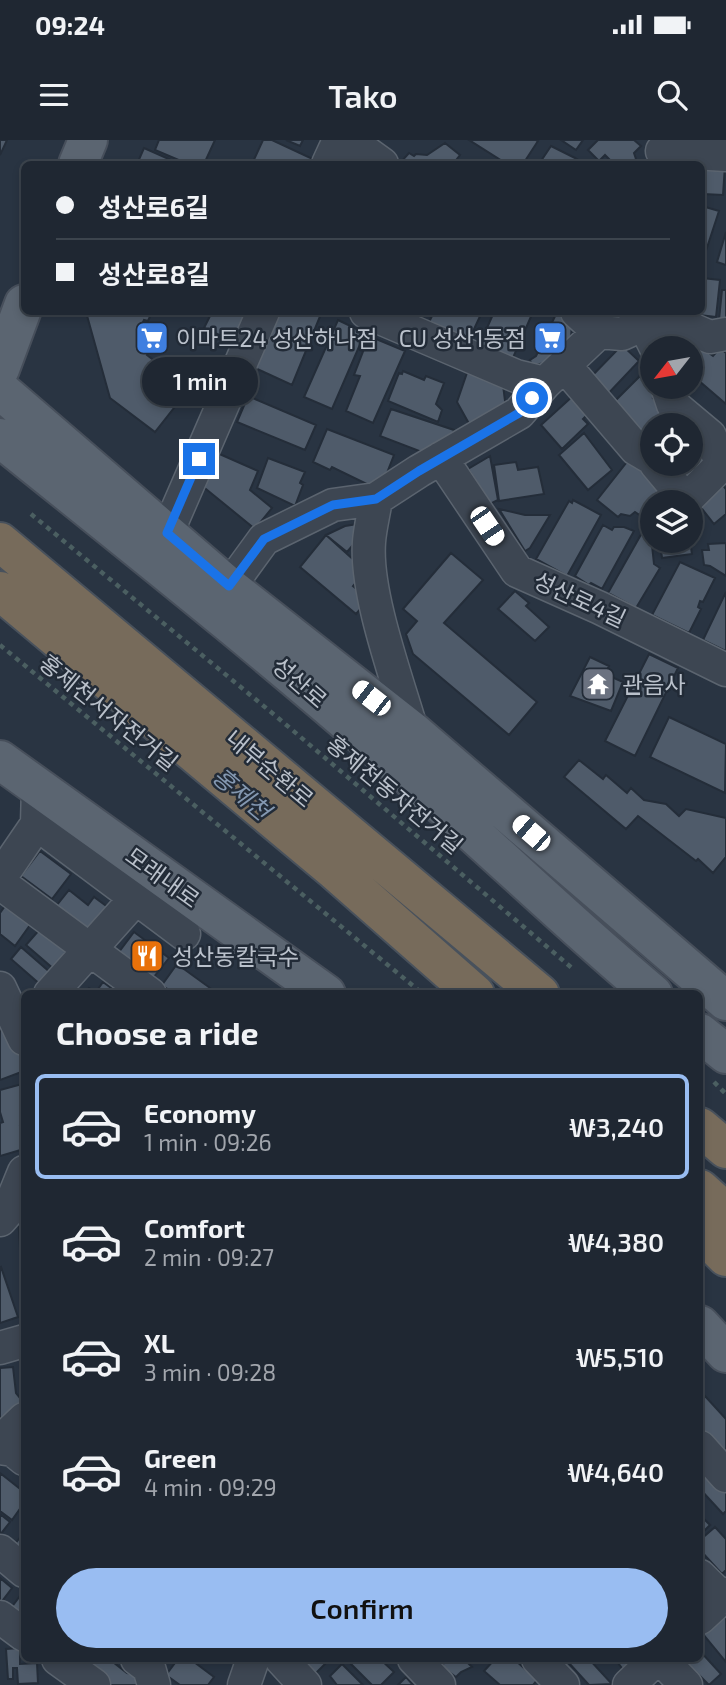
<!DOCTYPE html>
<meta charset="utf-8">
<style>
:root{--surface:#1f2732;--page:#272f3a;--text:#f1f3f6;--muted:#a1a5ac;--line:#3c444d;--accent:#99bdf2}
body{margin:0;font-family:"Exo 2","Noto Sans KR",sans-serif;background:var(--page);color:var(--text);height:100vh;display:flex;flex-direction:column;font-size:26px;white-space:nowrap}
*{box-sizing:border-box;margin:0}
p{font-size:23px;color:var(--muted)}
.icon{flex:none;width:38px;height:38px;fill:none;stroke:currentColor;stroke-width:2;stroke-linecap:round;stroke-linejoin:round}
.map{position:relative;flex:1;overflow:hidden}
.side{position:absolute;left:21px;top:850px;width:682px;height:672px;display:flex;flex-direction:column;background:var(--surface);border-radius:10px;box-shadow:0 4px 10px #0003,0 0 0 2px var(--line)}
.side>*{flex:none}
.top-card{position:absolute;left:21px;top:21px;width:684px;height:154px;border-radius:10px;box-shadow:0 4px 10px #0003,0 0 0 2px var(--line);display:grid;align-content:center;height:154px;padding:0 35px;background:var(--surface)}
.needle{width:46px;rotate:239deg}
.fabs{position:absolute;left:640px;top:196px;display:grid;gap:14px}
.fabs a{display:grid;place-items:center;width:63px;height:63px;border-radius:50%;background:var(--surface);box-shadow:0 4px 10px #0003,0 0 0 2px var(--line);font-size:35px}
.end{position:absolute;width:32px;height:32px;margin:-16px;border:9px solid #1a73e8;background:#fff;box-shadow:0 0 0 4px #fff}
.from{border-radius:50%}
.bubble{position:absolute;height:49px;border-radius:24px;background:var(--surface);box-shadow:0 4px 10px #0003,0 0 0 2px var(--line);font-size:23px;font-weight:600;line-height:49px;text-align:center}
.car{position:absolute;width:21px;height:42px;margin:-21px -10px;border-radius:9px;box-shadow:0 0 5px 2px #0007;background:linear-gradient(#fff 24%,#345 0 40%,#fff 0 76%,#345 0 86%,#fff 0)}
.top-card b{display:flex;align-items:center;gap:24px;height:66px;font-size:26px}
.top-card b+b{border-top:2px solid var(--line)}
.top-card i{width:18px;height:18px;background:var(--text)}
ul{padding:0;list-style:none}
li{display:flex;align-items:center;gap:21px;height:105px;margin:0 14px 10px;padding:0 21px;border:4px solid transparent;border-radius:10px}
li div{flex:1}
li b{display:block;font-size:26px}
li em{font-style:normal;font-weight:600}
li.current{border-color:var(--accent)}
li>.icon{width:63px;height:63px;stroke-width:1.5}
h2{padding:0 35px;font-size:32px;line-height:84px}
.action{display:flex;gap:14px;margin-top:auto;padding:14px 35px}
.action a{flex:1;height:80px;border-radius:42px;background:var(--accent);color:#111;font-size:28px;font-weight:600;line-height:80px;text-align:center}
.status{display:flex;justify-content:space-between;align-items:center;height:49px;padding:0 35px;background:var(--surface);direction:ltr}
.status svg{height:19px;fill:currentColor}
header{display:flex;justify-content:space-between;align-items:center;height:91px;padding:0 35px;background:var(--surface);font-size:32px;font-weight:600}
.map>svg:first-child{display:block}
.building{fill:#4f5b6a;stroke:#242d39;stroke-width:2}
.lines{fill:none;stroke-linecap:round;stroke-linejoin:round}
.minor-casing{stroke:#5b646f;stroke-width:35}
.major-casing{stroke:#474f5b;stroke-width:42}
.highway-casing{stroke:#48515c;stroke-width:42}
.path{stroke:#4b5f61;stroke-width:4.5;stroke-dasharray:5 5;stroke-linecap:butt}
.minor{stroke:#3d4652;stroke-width:32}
.major{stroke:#5b6571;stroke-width:38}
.highway{stroke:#776b5b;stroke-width:38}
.route{stroke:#1a73e8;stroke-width:9}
.labels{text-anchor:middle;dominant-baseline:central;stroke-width:5;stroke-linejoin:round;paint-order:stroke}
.poi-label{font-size:23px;fill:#bac1cb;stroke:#222b37;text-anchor:start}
.street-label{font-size:23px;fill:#bac1cb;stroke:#222b37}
.water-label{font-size:24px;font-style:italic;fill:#8498b1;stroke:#222b37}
</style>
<div class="status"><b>09:24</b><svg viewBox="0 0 49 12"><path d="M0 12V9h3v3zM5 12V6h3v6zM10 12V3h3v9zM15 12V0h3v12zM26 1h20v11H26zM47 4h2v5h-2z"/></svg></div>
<header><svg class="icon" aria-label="menu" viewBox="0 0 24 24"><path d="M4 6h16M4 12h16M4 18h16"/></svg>Tako<svg class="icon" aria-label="search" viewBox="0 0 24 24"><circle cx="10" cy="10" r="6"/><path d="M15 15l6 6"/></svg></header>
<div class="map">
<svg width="726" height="1545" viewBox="0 0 726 1545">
<rect width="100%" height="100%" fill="#293442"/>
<!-- building -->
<path class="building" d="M0 0H7L0 15Z
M159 0H215L204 24H188L155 10Z
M263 0H272L317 21 315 24H252Z
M286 0H303L300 6Z
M469 0H536L538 1 523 24H507Z
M561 0H583L576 10Z
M598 0H634L641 6 634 13 636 19 633 22 611 21 605 15 599 21 588 10Z
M445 3 460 15 453 24H399L409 13 414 16 416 14 427 15Z
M551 6 575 18 585 24H539Z
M144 8 180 24H137Z
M702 24 725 25 723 55 703 54Z
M702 66 719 71 702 123Z
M726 92V125L717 122Z
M702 138 720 140 716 177 691 174V172H702Z
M722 150H726V180H719Z
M86 172H152L148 181 144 180 143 182 150 210 147 215 156 222 158 219 192 245 155 292 110 258Z
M212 172H253L239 204 204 188Z
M280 172H316L321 174 292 245 255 228Z
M434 172H482L469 200 429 182Z
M494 172H533L512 220 479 206Z
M557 172 572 182 571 198 548 222 532 226 530 220 536 216Z
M597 172H623L613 185Z
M338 180 365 193 332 269 304 257Z
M369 196 405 211 373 283 346 271 360 236 354 235Z
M689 202 698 205 713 216 720 208 726 213V264L698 240 701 236 691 228 693 224 691 208 684 207Z
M622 205 639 221 604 258 587 241Z
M468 230 503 245 506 269 472 289 457 262Z
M403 231 424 240 426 236 444 243 436 264 442 270 438 282 388 261 399 233 402 234Z
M640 236 657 255 653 258 662 267 660 284 653 285V291L647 299 610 266Z
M574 255 590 272 583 279 588 284 562 309 541 285Z
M248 256 316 285 305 310 237 282Z
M391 269 454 290 450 302 427 314 380 296Z
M691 288 710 310 690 349 662 324H691Z
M327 289 394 315 383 343 377 349 332 327 330 330 313 322Z
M584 293 612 330 588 350 559 315Z
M215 312 258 331 250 350 272 368 255 389 201 345Z
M634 313 668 362H653V368L641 376 635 372 630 376 621 374 618 377 597 360Z
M490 316 498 360 490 364 468 329Z
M268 318 305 332 300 343 303 345 295 366 257 348Z
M516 322 518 330 538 327 544 354 499 361 494 325Z
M719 341 726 349V374L714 384 699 365Z
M573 360 601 375 567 436 536 419 569 361 572 363Z
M499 369 525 375H550L530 408 525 411Z
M364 383 365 391 347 412 326 395 345 386Z
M603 385 612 390 614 387H624L634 391 602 449 591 443 589 445 575 436Z
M643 391 651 396 654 424 660 428 636 468 608 453Z
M326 395 366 431 353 446 369 459 356 474 300 427Z
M660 401H690L692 414 662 418Z
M726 403V436L710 426 704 425 702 410H709L708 404Z
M451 413 483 440 444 483 537 562 509 595 413 514 406 494 417 481 403 469Z
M680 422 715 438 703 462 700 461 698 467 701 469 689 493 652 475Z
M515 451 529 463 526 466 549 487 535 501 498 469Z
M726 452V511L703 500Z
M649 514 678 528 635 616 605 601Z
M590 517 609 526 605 534 623 542 611 571 570 556Z
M669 577 726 604 725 653 650 617Z
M579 620 603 639 606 635 627 653 631 648 644 660 666 664 679 676 686 669 726 678V717L713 733 698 719 696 721 638 676 626 689 564 637Z
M40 711 71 734 52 759 21 736Z
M69 750 88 765 94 757 109 768 88 797 53 770Z
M5 766 30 785 15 806 0 794V773Z
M40 789 69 814 55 830 26 805Z
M134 792 169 818 153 838 119 812Z
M21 807 52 834 42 846 11 819Z
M177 824 217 853 216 854H174L162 845Z
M103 842 119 854H84L89 848 96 852Z
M13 884 24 915V931L0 940V888Z
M22 944 24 985 20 986 24 1009 0 1016V983L3 982 0 972V950Z
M18 1071H24V1124L20 1110Z
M1 1127 18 1177 0 1183V1128Z
M13 1227 16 1253 24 1263V1272L0 1282V1228Z
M705 1256 726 1279V1324L700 1295V1261Z
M709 1324 726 1342V1371L723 1374 700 1349V1333Z
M0 1333 24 1352V1363L12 1380 0 1371Z
M0 1374 10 1382 0 1395Z
M700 1375 710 1385 700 1395Z
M715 1387 726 1399V1430L722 1434 700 1410V1400Z
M24 1392V1428L7 1415Z
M0 1438 12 1448 0 1464Z
M20 1456 24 1459V1485L8 1472Z
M726 1473V1522L702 1493Z
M20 1508V1524L37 1523 38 1543 18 1544 17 1528H13V1539H8L6 1509Z
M700 1511 721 1534 709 1545 683 1519H700Z
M69 1519H109L127 1533 150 1537 146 1545H104Z
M178 1519H190L214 1537 208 1545H180L166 1535Z
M301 1519H330L315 1534Z
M346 1519H380L394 1532 381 1545H372Z
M435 1519H464L472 1527 461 1532 456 1537 449 1532 445 1537 438 1531 443 1525Z
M495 1519H514L537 1540 533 1545H500L484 1531Z
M571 1519H589L612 1544 589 1545 568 1522Z
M615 1519H632L636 1523 625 1532Z
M342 1524 363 1545H337L330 1536Z
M406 1537 413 1545H398Z"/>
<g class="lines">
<defs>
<path id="minor" d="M349 0 382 24
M662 11 726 15
M328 24 339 0
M366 172 516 236 545 243
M577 172 599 192
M656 208 644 184 668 179 710 197 726 194
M565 226 636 309 653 319
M441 318 517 431 600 468 726 530
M656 324 686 360 718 328 719 318 710 296 673 265 667 247
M376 359C374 373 370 388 369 402 365 453 397 539 412 591
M167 393 263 172
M229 447 264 399 333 365 376 359 419 331 519 273 545 243 599 192 622 194 644 184V172
M38 647 37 684 184 794
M0 738 37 684
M0 743 150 854
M0 848 24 899
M50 854 136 758
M0 1080 8 1071 24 1032
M0 1208 24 1201
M0 1302 24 1279
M700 1307 726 1336
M0 1308 13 1310 24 1319
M0 1411 24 1431
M700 1436 722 1458
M0 1477 24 1495
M700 1478 726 1454
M58 1519 94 1545
M137 1519 149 1528 154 1545
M281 1519 305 1545
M414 1519 439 1545
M538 1519 563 1545
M661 1519 686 1545
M244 1545 253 1519
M629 1545 656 1519"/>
<path id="major" d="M78 24 88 0
M0 229 24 164
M0 250 229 447 412 591 726 861
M0 298C142 412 284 525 420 646 499 715 573 787 653 854
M0 620 326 854
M700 893 726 914
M700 1185 726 1213"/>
<path id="highway" d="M0 402 540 854
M0 451 335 731 475 854
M700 987 726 1009
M700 1049 726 1072
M700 1091 726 1117"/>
</defs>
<!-- minor casing -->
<use href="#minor" class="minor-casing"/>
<!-- major casing -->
<use href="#major" class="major-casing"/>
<!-- highway casing -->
<use href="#highway" class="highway-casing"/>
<!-- path -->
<path class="path" d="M31 374 277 577 572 828
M0 505 423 854
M714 942 726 954"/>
<!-- minor -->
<use href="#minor" class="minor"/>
<!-- major -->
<use href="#major" class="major"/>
<!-- highway -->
<use href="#highway" class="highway"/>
</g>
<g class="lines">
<!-- route -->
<path class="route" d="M199 319 167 393 229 446 264 399 333 365 376 359 419 331 519 273 532 258"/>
</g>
<!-- icons -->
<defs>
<symbol id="supermarket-square" viewBox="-11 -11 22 22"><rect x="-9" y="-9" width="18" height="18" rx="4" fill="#3f7fe0" stroke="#222b37"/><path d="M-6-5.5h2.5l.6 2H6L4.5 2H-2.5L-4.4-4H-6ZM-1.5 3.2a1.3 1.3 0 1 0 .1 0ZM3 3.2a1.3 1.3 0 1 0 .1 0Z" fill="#fff"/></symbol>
<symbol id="temple-square" viewBox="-11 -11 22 22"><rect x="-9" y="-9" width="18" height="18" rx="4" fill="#6b7280" stroke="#222b37"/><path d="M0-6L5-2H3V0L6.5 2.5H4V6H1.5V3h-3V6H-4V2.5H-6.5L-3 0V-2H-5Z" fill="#fff"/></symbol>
<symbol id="restaurant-square" viewBox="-11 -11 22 22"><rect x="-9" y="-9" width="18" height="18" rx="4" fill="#e8710a" stroke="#222b37"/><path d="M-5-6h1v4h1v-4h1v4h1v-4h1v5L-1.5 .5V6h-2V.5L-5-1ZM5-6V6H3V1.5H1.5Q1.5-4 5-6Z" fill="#fff"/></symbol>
</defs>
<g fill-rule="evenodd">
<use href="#supermarket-square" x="133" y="179" width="38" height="38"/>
<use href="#supermarket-square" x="531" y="179" width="38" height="38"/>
<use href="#temple-square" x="579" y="525" width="38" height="38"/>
<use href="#restaurant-square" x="128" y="797" width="38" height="38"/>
</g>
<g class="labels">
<!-- poi labels -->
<g class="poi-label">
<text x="176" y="198">이마트24 성산하나점</text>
<text x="526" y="198" text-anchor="end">CU 성산1동점</text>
<text x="622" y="544">관음사</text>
<text x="172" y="816">성산동칼국수</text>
</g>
<!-- street labels -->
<g class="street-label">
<text transform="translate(580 459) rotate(25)">성산로4길</text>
<text transform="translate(300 542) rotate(41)">성산로</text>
<text transform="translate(109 572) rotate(39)">홍제천서자전거길</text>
<text transform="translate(270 628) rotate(40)">내부순환로</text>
<text transform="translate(395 654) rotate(40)">홍제천동자전거길</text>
<text transform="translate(163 737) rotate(36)">모래내로</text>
</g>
<!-- water labels -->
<g class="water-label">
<text transform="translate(242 653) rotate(40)">홍제천</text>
</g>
</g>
</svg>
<div class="fabs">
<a><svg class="needle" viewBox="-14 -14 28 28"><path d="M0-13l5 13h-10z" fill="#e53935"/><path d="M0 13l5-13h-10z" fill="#a1a5ac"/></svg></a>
<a><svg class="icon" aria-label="locate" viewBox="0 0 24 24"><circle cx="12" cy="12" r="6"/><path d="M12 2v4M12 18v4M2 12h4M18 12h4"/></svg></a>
<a><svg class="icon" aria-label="layers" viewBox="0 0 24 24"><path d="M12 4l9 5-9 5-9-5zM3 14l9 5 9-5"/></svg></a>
</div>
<i class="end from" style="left:532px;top:258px"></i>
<i class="end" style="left:199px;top:319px"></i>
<div class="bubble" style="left:142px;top:217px;width:116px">1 min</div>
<i class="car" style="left:487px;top:386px;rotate:146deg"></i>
<i class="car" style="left:371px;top:558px;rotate:308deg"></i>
<i class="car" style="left:531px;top:693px;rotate:311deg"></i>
<div class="top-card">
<b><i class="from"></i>성산로6길</b>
<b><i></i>성산로8길</b>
</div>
<section class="side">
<h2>Choose a ride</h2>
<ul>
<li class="current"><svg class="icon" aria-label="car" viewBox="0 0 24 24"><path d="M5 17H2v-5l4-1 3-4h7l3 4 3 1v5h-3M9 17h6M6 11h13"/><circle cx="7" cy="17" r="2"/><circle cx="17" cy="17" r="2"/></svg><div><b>Economy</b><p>1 min · 09:26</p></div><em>₩3,240</em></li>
<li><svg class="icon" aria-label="car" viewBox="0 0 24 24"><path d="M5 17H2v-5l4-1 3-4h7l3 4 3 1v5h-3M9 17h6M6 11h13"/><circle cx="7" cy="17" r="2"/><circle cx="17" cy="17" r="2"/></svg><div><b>Comfort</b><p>2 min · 09:27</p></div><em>₩4,380</em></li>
<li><svg class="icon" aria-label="car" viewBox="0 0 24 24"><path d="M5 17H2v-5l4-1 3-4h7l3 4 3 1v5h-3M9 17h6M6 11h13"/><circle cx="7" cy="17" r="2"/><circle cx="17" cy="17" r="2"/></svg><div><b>XL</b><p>3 min · 09:28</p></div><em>₩5,510</em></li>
<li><svg class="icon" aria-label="car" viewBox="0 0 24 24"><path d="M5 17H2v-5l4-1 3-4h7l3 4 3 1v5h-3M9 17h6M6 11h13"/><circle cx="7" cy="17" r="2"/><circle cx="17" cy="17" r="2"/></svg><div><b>Green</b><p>4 min · 09:29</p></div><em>₩4,640</em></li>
</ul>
<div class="action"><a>Confirm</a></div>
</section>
</div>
